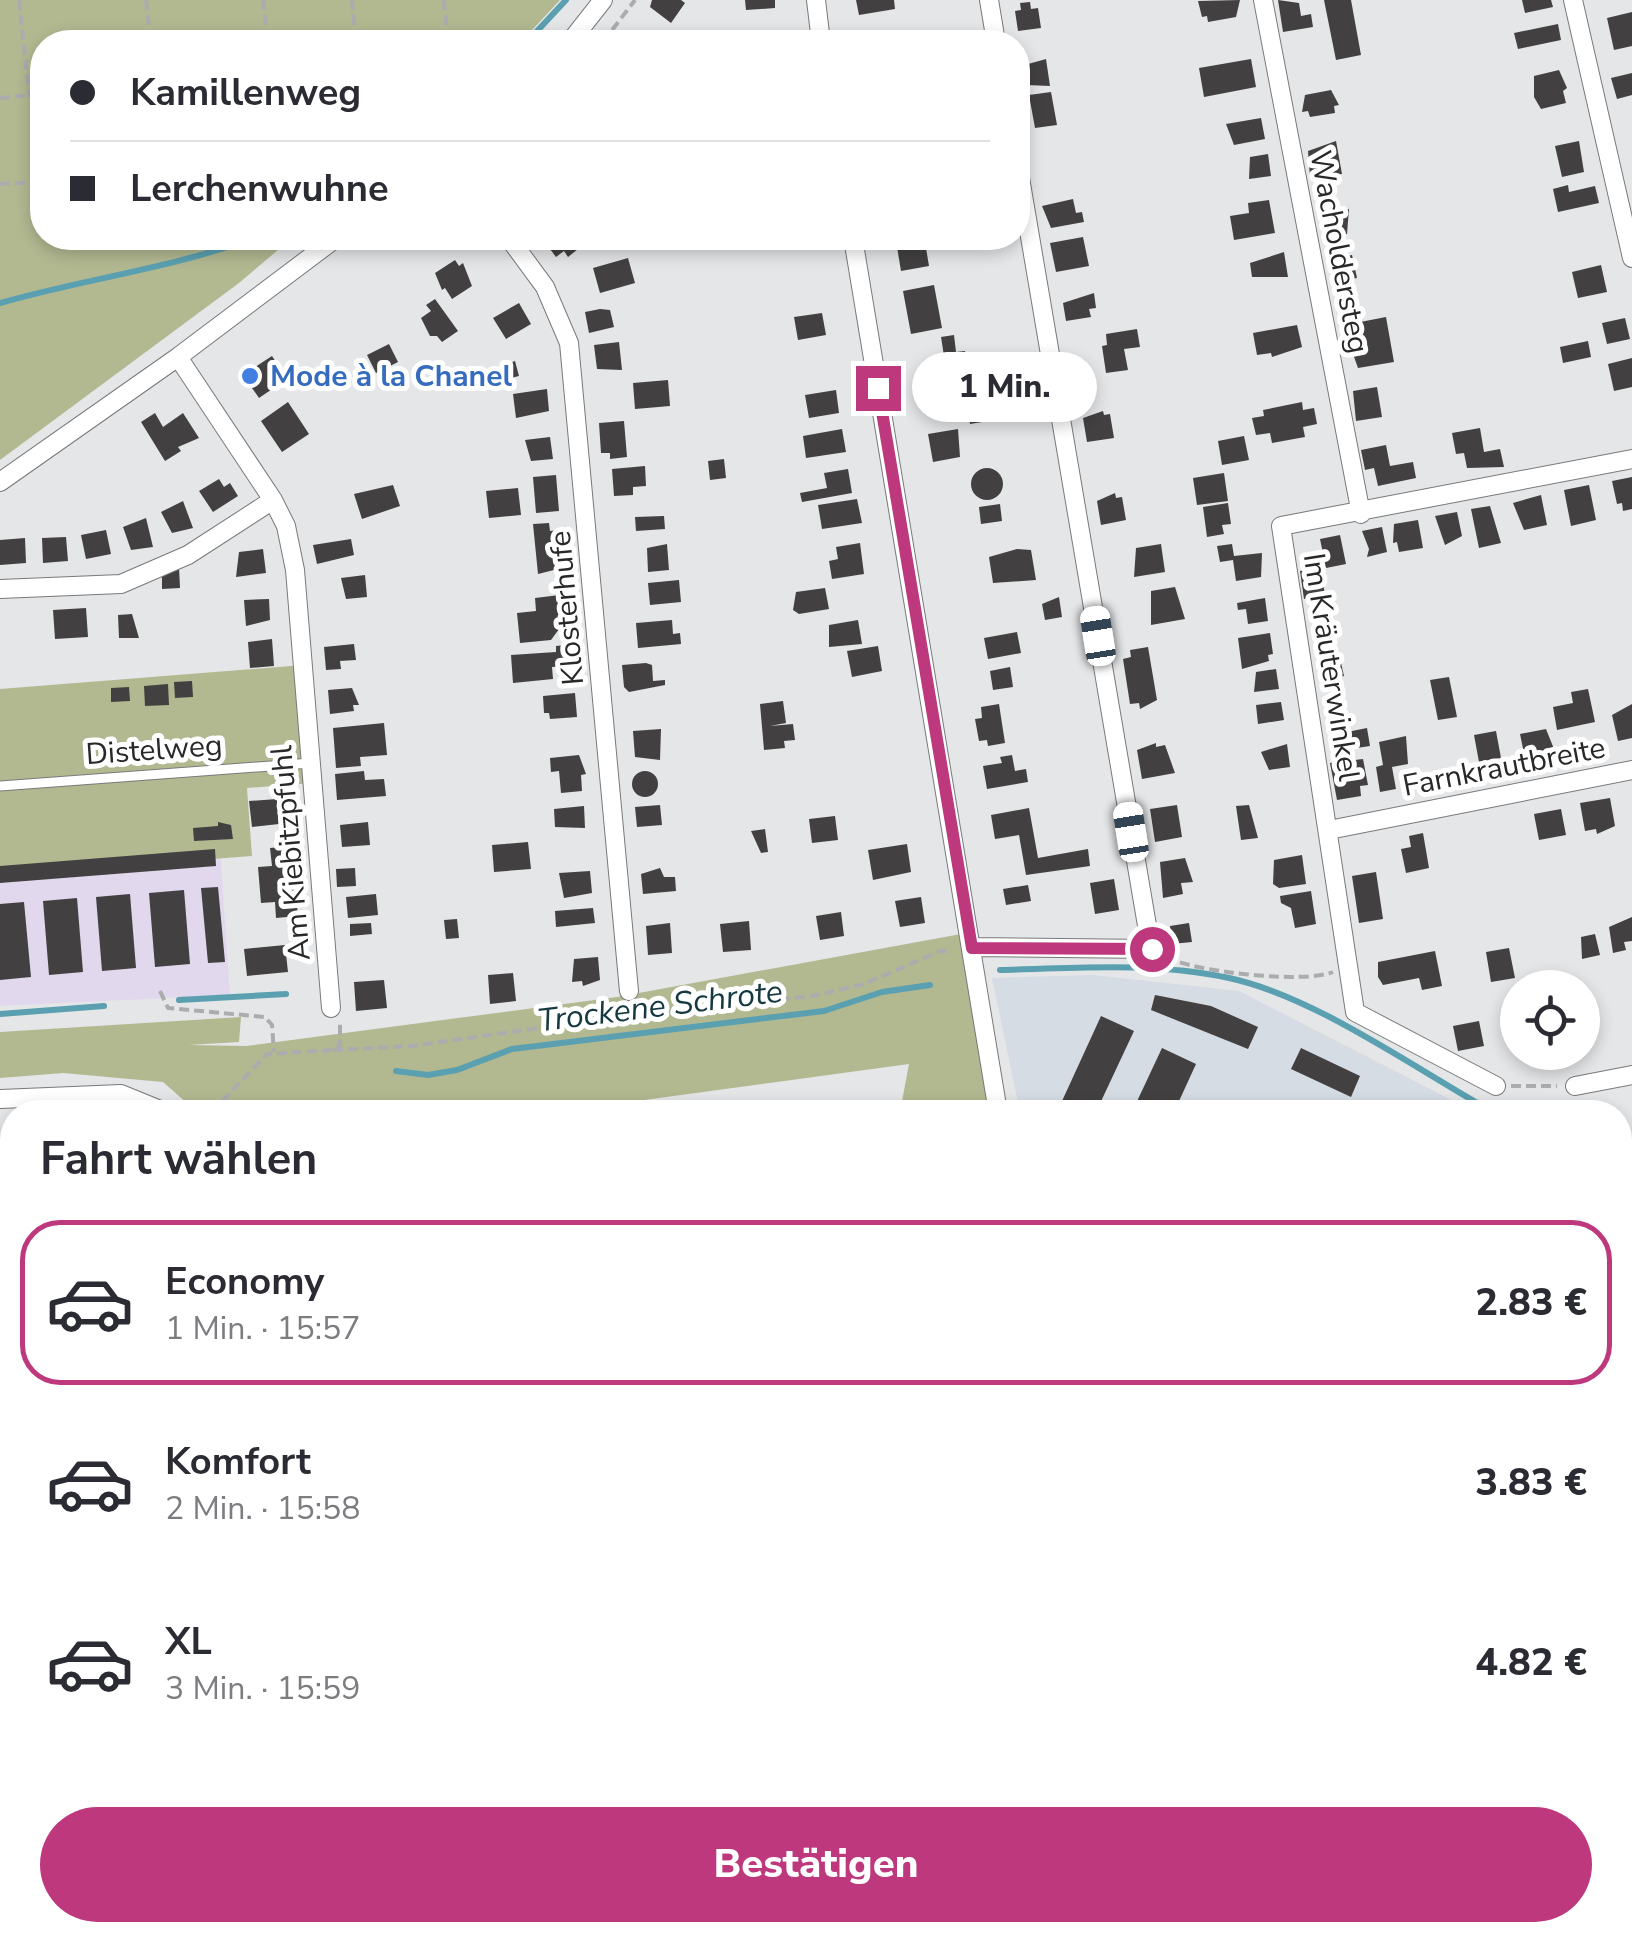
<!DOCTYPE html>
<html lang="de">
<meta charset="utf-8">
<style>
:root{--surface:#fff;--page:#f7f7f7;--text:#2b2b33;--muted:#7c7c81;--line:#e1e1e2;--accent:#bd387c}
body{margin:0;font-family:"Nunito Sans",sans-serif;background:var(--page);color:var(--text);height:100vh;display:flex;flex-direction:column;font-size:38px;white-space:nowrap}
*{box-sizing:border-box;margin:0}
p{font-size:32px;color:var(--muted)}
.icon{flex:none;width:55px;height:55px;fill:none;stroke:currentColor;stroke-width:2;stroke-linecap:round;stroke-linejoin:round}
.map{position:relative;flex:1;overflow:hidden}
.sheet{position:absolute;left:0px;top:1100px;width:1632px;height:842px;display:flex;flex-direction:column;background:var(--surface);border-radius:40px 40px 0 0;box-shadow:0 5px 15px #0003}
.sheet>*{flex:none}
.hud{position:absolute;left:30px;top:30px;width:1000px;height:220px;border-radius:40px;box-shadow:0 5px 15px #0003;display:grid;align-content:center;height:220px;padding:0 40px;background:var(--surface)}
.controls{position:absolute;left:1500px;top:970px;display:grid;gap:20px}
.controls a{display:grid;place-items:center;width:100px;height:100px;border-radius:50%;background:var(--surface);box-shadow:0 5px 15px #0003;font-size:50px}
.end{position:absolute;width:45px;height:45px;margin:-22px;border:12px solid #bd387c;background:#fff;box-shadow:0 0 0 5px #fff}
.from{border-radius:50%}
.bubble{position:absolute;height:70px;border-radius:35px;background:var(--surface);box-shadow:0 5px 15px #0003;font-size:32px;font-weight:800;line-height:70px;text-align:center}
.car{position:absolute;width:30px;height:60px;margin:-30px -15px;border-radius:12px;box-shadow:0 0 8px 2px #0007;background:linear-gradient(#fff 24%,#345 0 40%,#fff 0 76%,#345 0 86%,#fff 0)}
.hud b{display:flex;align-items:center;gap:35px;height:95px;font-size:38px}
.hud b+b{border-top:2px solid var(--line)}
.hud i{width:25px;height:25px;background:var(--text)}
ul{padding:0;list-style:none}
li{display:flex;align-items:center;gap:30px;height:165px;margin:0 20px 15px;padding:0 20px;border:5px solid transparent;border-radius:40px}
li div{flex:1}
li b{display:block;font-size:38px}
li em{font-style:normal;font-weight:800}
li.selected{border-color:var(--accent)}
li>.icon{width:90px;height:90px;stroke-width:1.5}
h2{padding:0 40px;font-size:45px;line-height:120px}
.button{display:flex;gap:20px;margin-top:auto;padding:20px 40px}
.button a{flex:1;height:115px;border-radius:60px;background:var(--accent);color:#fff;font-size:40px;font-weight:800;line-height:115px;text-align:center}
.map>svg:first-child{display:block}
.built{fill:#d5dce3}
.industrial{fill:#e1d8ed}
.green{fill:#b2b991}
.forest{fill:#b3bc85}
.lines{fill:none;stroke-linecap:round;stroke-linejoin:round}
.stream{stroke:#5aa0b1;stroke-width:6}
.building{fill:#424041}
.service-casing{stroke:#78797a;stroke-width:11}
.minor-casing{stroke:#78797a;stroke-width:20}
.path{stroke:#abacad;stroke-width:4;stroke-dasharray:10 5;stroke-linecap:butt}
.service{stroke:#fff;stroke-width:9}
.minor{stroke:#fff;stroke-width:18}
.route{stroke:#bd387c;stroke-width:12}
.shop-dot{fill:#3f7fe0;stroke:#fff;stroke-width:4}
.labels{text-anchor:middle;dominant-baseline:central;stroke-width:10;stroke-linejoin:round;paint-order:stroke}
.street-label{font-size:30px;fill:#282829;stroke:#fff}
.shop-label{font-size:30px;font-weight:bold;fill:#366cbe;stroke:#fff;text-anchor:start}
.water-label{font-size:32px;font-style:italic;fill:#163840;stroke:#fff}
</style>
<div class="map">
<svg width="1632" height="1941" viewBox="0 0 1632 1941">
<rect width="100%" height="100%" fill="#e5e6e8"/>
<!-- built -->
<path class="built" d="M1092 975 1239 991 1475 1112H1020L992 978Z"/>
<!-- industrial -->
<path class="industrial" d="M220 848 230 995 0 1006V864Z"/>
<!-- green -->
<path class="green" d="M0 0H560L521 42H42V238H292L239 283 0 460Z
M304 665 313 783 247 788 252 856 0 875V689Z
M961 934 992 1112H900L909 1064 556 1112H197L163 1082 63 1073 0 1078V1032L241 1017 239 1042 189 1045 246 1046 617 997Z"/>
<!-- forest -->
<path class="forest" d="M1620 1173 1632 1178V1873L1620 1887Z
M1029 1930H1581L1572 1941H1034Z"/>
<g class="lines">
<!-- stream -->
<path class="stream" d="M527 42 566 0
M0 303C84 279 172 268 254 238
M1000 970C1075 968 1155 962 1229 978 1314 996 1416 1069 1493 1112
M179 1000 286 994
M0 1014 104 1006
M396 1071 428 1075 457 1070 512 1049 824 1011 882 992 930 985
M1620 1162 1632 1165"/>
</g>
<!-- building -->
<path class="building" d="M652 0H681L685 3 671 23 650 7Z
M745 0H775V8L746 10Z
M856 0H894L895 9 859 15Z
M1240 0 1236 17 1208 22 1207 16 1202 17 1198 1Z
M1278 0 1299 3 1301 16 1311 14 1313 27 1283 32Z
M1324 0H1351L1361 55 1336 60Z
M1522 0H1551L1553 7 1525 13Z
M1030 2 1031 9 1038 8 1041 28 1018 31 1015 11 1021 10 1020 3Z
M1632 12V46L1614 50 1607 18Z
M1558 24 1561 40 1518 49 1514 33Z
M1046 59 1050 86 1027 85 1021 66Z
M1251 59 1256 87 1204 97 1199 68Z
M1559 70 1567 88 1563 91 1566 103 1541 109 1534 97V76Z
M1632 73V95L1617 99 1611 78Z
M1331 90 1339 105 1334 106 1335 113 1310 117 1308 111 1302 112 1305 95Z
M1051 92 1057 125 1035 128 1029 95Z
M1261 118 1265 139 1234 145 1226 124Z
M1336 141 1342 174 1310 177 1308 151Z
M1579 141 1584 172 1562 177 1555 146Z
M1268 154 1271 176 1249 179 1250 157Z
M1568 185 1569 192 1595 186 1599 203 1558 212 1553 189Z
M1073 199 1076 213 1082 212 1084 222 1051 228 1042 206Z
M1269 200 1275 233 1234 240 1230 216 1249 213 1248 203Z
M1349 209 1347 234 1324 238 1319 214Z
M1083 237 1089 266 1056 272 1050 243Z
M556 238H569L578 249 568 257 564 251 556 257 547 245Z
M925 242 929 266 901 271 897 247Z
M1284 252 1288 277H1252L1250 263Z
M1352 255 1357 278 1332 283 1327 260Z
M628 258 635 283 600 293 593 268Z
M455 260 459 266 463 263 472 286 452 299 445 288 442 290 435 273Z
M1601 265 1607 292 1578 298 1572 272Z
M934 285 942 328 911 334 903 291Z
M1094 293 1096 308 1089 309 1091 317 1066 321 1063 303Z
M435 299 458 331 442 342 437 336H430L421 318 431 311 426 305Z
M519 303 531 324 506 339 493 318Z
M600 309 610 310 614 327 589 333 585 312Z
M822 313 826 335 798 340 794 317Z
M1386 317 1394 362 1358 368 1348 340 1353 339 1350 324Z
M1625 318 1630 339 1607 344 1602 323Z
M1297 325 1302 347 1272 357 1271 353 1257 355 1253 333Z
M1137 329 1140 347 1124 349 1128 370 1106 373 1102 346 1107 345 1106 334Z
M954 335 956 352 965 351 966 359 989 356 992 378 968 382 967 372 947 375 941 337Z
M1588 341 1591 357 1563 363 1560 347Z
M619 342 622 370 597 369 594 345Z
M389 344 398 362 376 373 367 355Z
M272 356 287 379 259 398 243 375Z
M1632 358V387L1614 391 1608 364Z
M515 361 519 376 486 384 483 373Z
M668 380 670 406 635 409 633 383Z
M1377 387 1382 417 1356 421 1353 391Z
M547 389 549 411 516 418 513 394Z
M836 390 839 413 809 418 805 395Z
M989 390 994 420 970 424 965 393Z
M288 402 309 434 282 452 261 421Z
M1302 402 1303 410 1314 408 1317 424 1303 427 1305 437 1272 443 1270 433 1256 435 1252 418 1264 416 1263 410Z
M1103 411 1104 415 1110 414 1114 438 1087 442 1083 418Z
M155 413 163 427 183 413 199 438 178 447 181 451 165 461 141 422Z
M624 421 627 457 610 459V453H601L599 423Z
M1480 428 1484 452 1500 449 1504 467 1467 468 1464 453 1456 454 1452 433Z
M842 429 846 452 806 458 803 436Z
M958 429 960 457 933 462 928 434Z
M1244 436 1249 460 1222 465 1218 441Z
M550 437 553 459 531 461 525 440Z
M1386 445 1390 466 1413 462 1416 478 1378 486 1374 468 1365 470 1361 450Z
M724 459 726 478 710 480 708 461Z
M645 466 646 486 633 487V495L614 496 612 469Z
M971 484a16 16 0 1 1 32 0a16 16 0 1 1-32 0Z
M848 469 852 493 802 502 800 493 827 488 824 473Z
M1224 473 1228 501 1197 505 1193 478Z
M556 475 559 511 536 513 533 477Z
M1632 477V509L1623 511 1622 503 1617 504 1612 481Z
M219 479 224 487 230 483 238 496 213 512 199 491Z
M393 485 400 506 362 519 354 494Z
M1589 485 1596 520 1571 526 1564 490Z
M518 488 521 515 489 518 486 491Z
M1115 493 1116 498 1122 497 1126 520 1101 525 1097 501Z
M1541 495 1547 525 1524 530 1513 503Z
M857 499 862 523 822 529 818 505Z
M183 501 193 528 172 533 161 512Z
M1228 503 1231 524 1222 525 1224 534 1207 537 1203 507Z
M1000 504 1002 521 981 524 979 507Z
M1490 506 1501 543 1479 548 1471 509Z
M1457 512 1462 536 1445 545 1435 516Z
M664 516 665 529 636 531 635 517Z
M146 518 153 547 131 550 123 527Z
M1418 520 1423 548 1399 552 1397 542 1393 543 1394 524Z
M549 523 550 531 559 530 562 568 538 574 533 524Z
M1382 527 1387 552 1367 557 1369 549 1362 531Z
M106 530 111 554 86 559 81 535Z
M1340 535 1346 564 1326 568 1320 539Z
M66 537 68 561 43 563 42 538Z
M25 538 26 563 0 565V540Z
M351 539 354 555 317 564 313 545Z
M860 543 864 574 832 579 829 561 838 559 836 547Z
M667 544 669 570 648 572 647 548Z
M1161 544 1165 572 1134 577 1136 548Z
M1232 544 1234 556 1262 553 1261 577 1236 581 1233 560 1220 562 1217 546Z
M263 549 266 573 236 577 239 552Z
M1017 549 1031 550 1036 580 993 583 989 557Z
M179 567 180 588 162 589V576Z
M1320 567 1327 605 1321 606 1320 596 1304 599 1300 571Z
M365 575 367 597 346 599 341 578Z
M679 580 681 602 650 605 648 583Z
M1175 587 1185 619 1151 625V591Z
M825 588 829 609 799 614 793 610 796 592Z
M560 595 562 625 551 640 520 643 517 613 536 611 535 598Z
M1059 597 1062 617 1045 620 1042 604Z
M1265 598 1268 621 1248 624 1246 609 1238 610 1237 603Z
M269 599 270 620 246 626 244 600Z
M86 608 88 637 55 639 53 610Z
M132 614 139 638H119L118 615Z
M672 620 673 634 680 633 681 644 638 648 636 623Z
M858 620 862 644 829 647V625Z
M1017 632 1021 653 988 659 984 638Z
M1270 633 1273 654 1268 655 1269 661 1242 669 1238 638Z
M272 639 274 666 250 668 248 642Z
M354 644 356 660 340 661 341 669 326 670 324 647Z
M577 644 578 665 552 667 553 679 513 683 511 655 556 652V646Z
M878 646 882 671 852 677 847 651Z
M1148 647 1157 700 1140 709 1139 703 1130 704 1123 659 1131 657 1130 650Z
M1338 650 1344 676 1326 680 1321 653Z
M646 663 652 665 653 681 665 680V685L629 692 624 687 622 665Z
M1010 667 1013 687 993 690 990 671Z
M1276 669 1279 689 1254 692 1256 672Z
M1449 677 1457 717 1438 720 1430 680Z
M192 681 193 697 175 698 174 682Z
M168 684 169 705 145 706 144 686Z
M129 687 130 701 111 702V688Z
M352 688 359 705H353L354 711 330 714 328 690Z
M1588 689 1595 722 1557 730 1553 707 1573 703 1571 692Z
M575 693 577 717 550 719 549 713H544L543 696Z
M783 701 786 723 770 726 793 724 795 740 784 741 785 748 764 750 760 704Z
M1281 702 1284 720 1258 724 1256 705Z
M999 704 1005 743 988 746 987 740 979 741 975 719 982 718 981 707Z
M1632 704V738L1618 741 1612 715Z
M384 723 387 755 360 757 361 766 336 768 333 728Z
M1367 728 1370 746 1350 749 1347 732Z
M661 729 660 760 635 757 633 731Z
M1546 729 1554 749 1550 750 1552 758 1526 763 1520 734Z
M1496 731 1501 758 1479 762 1474 735Z
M1406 736 1408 764 1392 767 1396 789 1380 792 1376 767 1383 765 1379 742Z
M1156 743V747L1165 745 1175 773 1142 779 1137 750Z
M1287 744 1290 767 1269 770 1261 752Z
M579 755 586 774 581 775 582 791 561 793 559 771 551 772 550 758Z
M1012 755 1015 771 1026 769 1028 782 987 789 983 766 1002 763 1000 757Z
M1363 759 1368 785 1360 786 1361 796 1337 800 1330 763Z
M364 771 365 780 384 779 386 796 337 800 335 774Z
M632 784a13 13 0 1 1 26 0a13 13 0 1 1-26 0Z
M1610 798 1615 826 1597 834 1596 829 1585 831 1580 803Z
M277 799 279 824 252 827 249 801Z
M660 805 662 825 637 827 635 807Z
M1177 805 1182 837 1155 842 1150 809Z
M1249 805 1258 838 1241 840 1236 806Z
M584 806 585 828 555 827 554 809Z
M1029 808 1038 858 1088 849 1090 866 1026 875 1019 835 995 839 991 815Z
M1561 809 1566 835 1539 840 1534 814Z
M835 816 838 840 812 843 809 819Z
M218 822 231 825 233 839 194 841 193 828 218 826Z
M368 822 370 845 342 847 340 825Z
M765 829 768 852 761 853 751 831Z
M1423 833 1429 868 1406 873 1401 849 1411 847 1409 836Z
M528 842 531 869 494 872 492 845Z
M907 844 911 872 873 880 868 850Z
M291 846 298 916 276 918 275 902 261 903 258 867 272 866 270 848Z
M215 849 216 866 0 883V866Z
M1302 855 1306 884 1279 888 1273 884 1274 860Z
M1185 858 1193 882 1181 883 1183 894 1163 898 1160 862Z
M355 868 356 886 337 887 336 869Z
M660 868 664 877H675L676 891 643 894 641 874Z
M590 871 592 893 564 898 559 873Z
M1376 872 1383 919 1359 923 1352 876Z
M1114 879 1119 910 1095 914 1090 883Z
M1028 885 1031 901 1006 905 1003 889Z
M218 887 225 962 208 963 201 888Z
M184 890 190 964 155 967 149 893Z
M1311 891 1316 924 1295 928 1291 908 1281 903 1280 896Z
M130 894 136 968 102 971 96 897Z
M376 894 378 915 348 918 346 897Z
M921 897 925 923 900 927 895 901Z
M77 898 83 972 49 975 43 901Z
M24 902 31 977 0 980V904Z
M593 908 595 923 556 927 555 911Z
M841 912 844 936 820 940 816 916Z
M1632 917V941L1624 942 1626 950 1613 953 1609 927Z
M457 919 459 938 446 939 444 920Z
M749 921 751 950 723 952 720 924Z
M371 923 372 934 350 936V924Z
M670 923 672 953 648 955 646 926Z
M1189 923 1192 942 1172 944 1170 926Z
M1595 934 1600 955 1582 959 1581 937Z
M285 945 288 972 247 976 244 949Z
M1509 948 1515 978 1491 982 1486 952Z
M1435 951 1442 986 1422 990 1419 978 1383 985 1378 977V962Z
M598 957 600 980 583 986 582 981 572 982 574 959Z
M513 973 516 1001 490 1004 488 975Z
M384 980 387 1008 356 1011 354 982Z
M1155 995 1211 1006 1258 1027 1248 1049 1151 1010Z
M1101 1016 1134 1031 1096 1112H1057Z
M1479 1021 1484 1046 1458 1051 1453 1026Z
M1162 1048 1196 1064 1174 1112H1132Z
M1301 1048 1360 1076 1351 1097 1291 1069Z
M0 1199 12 1210V1250L0 1240Z
M12 1371V1435H10L3 1372Z
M237 1930H270L271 1941H241Z"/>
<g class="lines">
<defs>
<path id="service" d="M0 786 311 763
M467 1930 469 1941
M610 1930 612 1941
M754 1930 755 1941"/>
<path id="minor" d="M816 0 821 42
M989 0 996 42
M1263 0 1361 514
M1573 0 1632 258
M570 42 603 0
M509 238 545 287 569 343 629 991
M853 238 998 1112
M178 357 273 500 286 526 295 570 331 1008
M0 482 178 357 336 238
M0 589 121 584 188 555 273 500
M1329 830 1632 770
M971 947 1151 949 1018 166
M1496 1086 1355 1012 1281 526 1632 459
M1575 1086 1632 1075
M0 1099 121 1094 165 1112
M106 1100 136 1112
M0 1160 12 1159
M0 1577 12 1684
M338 1930 340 1941
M808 1941 906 1930"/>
</defs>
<!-- service casing -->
<use href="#service" class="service-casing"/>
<!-- minor casing -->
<use href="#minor" class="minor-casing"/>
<!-- path -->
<path class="path" d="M19 0 29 95 42 93
M146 0 151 42
M263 0 268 42
M352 0 356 42
M444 0 448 42
M603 42 635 0
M0 98 29 95
M0 184 42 182
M353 247 366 238
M1166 957C1194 972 1304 984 1333 972
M160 991 168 1008 265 1017 272 1025 274 1052
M333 1050 412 1046 631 1015 812 996 864 984 940 951H952
M1511 1086H1557
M212 1112 267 1054 333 1050 340 1045V1021
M4 1177 12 1185
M0 1365 12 1355
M1620 1891 1632 1878
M0 1907 12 1863
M950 1930 979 1934
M979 1930V1941
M1016 1930 1023 1941
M1575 1941 1585 1930"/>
<!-- service -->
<use href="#service" class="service"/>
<!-- minor -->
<use href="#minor" class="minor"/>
</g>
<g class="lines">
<!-- route -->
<path class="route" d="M878 388 972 948 1152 949"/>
</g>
<!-- markers -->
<circle class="shop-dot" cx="250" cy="376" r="10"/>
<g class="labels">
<!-- street labels -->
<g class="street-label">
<text transform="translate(1339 252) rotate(79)">Wacholdersteg</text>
<text transform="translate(567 608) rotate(-95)">Klosterhufe</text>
<text transform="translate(1331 667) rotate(81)">Im Kräuterwinkel</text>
<text transform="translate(154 750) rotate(-4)">Distelweg</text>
<text transform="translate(1504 767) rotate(-11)">Farnkrautbreite</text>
<text transform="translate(291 853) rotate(-95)">Am Kiebitzpfuhl</text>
</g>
<!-- shop labels -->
<g class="shop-label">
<text x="270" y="376">Mode à la Chanel</text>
</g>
<!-- water labels -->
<g class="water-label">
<text transform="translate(660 1006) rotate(-7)">Trockene Schrote</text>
</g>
</g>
</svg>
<div class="controls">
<a><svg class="icon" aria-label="locate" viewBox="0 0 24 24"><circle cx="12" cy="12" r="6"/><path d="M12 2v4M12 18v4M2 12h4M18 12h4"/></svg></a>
</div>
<i class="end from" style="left:1152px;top:949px"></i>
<i class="end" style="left:878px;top:388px"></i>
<div class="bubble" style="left:912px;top:352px;width:185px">1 Min.</div>
<i class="car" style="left:1098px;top:636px;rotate:351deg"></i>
<i class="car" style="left:1131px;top:832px;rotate:351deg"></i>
<div class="hud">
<b><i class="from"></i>Kamillenweg</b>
<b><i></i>Lerchenwuhne</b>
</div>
<section class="sheet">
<h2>Fahrt wählen</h2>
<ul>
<li class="selected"><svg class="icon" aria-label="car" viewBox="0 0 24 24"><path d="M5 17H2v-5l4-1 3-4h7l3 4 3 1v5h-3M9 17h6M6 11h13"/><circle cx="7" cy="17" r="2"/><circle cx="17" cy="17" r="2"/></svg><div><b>Economy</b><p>1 Min. · 15:57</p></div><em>2.83 €</em></li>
<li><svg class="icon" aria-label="car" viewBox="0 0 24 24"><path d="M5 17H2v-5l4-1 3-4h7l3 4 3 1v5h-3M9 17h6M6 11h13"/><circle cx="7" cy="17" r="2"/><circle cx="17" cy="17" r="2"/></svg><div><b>Komfort</b><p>2 Min. · 15:58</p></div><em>3.83 €</em></li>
<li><svg class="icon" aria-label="car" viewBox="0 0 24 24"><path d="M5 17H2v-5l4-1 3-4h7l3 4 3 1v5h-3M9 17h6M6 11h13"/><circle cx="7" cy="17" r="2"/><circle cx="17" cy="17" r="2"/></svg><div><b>XL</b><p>3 Min. · 15:59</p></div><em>4.82 €</em></li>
</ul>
<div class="button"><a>Bestätigen</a></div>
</section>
</div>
